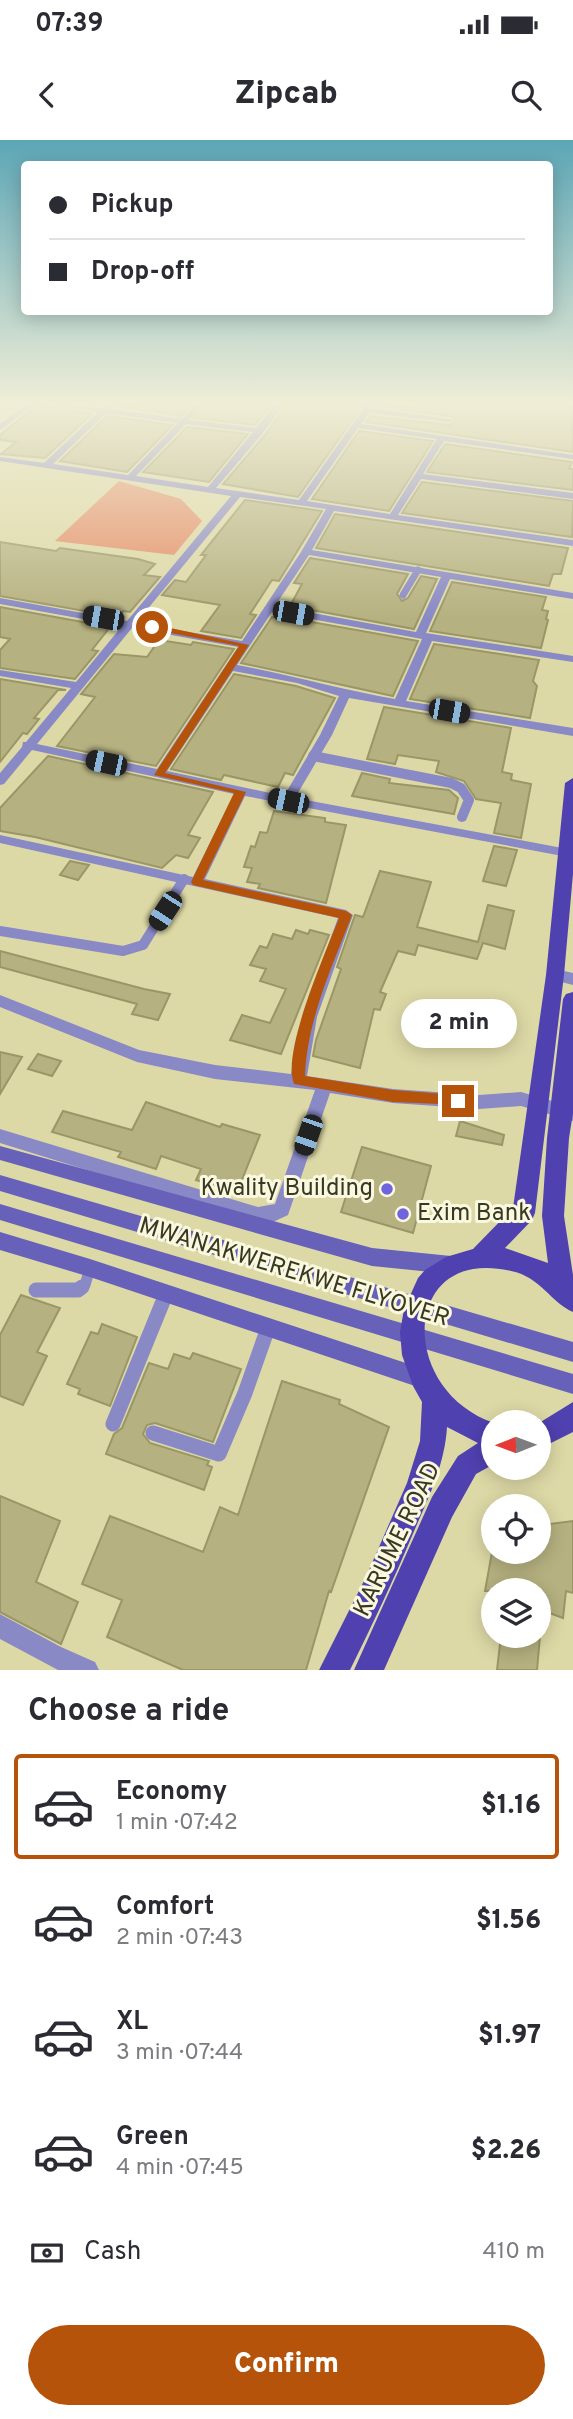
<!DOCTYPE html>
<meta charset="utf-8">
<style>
:root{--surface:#fff;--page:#f2f2f3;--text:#2b2b33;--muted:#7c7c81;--line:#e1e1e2;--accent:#b45309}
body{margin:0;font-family:Overpass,sans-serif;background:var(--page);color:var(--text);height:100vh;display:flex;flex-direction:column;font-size:26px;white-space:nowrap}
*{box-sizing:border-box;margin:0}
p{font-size:23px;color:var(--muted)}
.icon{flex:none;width:38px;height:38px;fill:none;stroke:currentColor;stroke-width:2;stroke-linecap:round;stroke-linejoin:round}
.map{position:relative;height:1530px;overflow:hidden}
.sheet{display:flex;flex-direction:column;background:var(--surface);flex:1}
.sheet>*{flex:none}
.top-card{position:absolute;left:21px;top:21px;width:532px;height:154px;border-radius:7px;box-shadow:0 4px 18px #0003;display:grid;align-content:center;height:154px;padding:0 28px;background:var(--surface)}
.needle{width:46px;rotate:269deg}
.tools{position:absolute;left:481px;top:1270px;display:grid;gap:14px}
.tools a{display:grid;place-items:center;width:70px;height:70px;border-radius:50%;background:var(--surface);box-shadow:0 4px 18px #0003;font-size:35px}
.end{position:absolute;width:32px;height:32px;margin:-16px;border:9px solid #b45309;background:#fff;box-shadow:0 0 0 4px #fff}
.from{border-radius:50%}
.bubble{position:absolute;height:49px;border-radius:24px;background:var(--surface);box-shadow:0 4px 18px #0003;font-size:23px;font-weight:800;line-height:49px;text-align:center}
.car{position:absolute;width:21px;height:42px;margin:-21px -10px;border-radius:9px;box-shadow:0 0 5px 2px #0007;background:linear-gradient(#222 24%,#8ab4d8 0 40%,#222 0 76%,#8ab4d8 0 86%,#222 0)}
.top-card b{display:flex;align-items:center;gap:24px;height:66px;font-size:26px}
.top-card b+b{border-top:2px solid var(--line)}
.top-card i{width:18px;height:18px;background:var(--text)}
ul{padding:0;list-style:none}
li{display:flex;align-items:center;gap:21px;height:105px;margin:0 14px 10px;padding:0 14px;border:4px solid transparent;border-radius:7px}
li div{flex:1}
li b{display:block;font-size:26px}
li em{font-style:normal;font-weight:800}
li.on{border-color:var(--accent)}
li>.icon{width:63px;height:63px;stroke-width:1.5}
h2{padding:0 28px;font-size:32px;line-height:84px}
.pay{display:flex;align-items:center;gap:18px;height:77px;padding:0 28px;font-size:26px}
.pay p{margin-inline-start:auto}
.button{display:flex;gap:14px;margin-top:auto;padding:14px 28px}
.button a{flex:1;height:80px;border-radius:42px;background:var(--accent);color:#fff;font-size:28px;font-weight:800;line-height:80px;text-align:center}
.status{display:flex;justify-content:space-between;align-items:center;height:49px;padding:0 35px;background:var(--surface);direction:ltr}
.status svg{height:19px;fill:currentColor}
header{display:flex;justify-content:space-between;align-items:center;height:91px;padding:0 28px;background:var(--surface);font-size:32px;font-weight:800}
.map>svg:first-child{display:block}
.green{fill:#e58d67}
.building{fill:#b6b180;stroke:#9b9666;stroke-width:2}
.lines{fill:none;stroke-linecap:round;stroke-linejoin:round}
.lane-far3{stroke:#8989c6;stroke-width:7}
.lane-far2{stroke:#8989c6;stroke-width:10}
.lane-far1{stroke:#8989c6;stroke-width:11}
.lane{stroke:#8989c6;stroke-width:15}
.street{fill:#8989c6;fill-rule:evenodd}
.secondary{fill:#6761ba;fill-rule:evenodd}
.primary{fill:#5041b1;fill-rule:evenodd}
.route{fill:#b45309}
.poi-dot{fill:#6f63de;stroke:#faf9df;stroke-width:2.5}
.labels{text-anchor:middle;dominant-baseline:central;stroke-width:6;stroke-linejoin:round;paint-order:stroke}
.near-poi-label{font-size:24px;fill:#393823;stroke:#faf9df;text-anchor:end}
.near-street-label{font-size:24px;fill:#393823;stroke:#faf9df}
</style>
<div class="status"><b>07:39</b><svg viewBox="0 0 49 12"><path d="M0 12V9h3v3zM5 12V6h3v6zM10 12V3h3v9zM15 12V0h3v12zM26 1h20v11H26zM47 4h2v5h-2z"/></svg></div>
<header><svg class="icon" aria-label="back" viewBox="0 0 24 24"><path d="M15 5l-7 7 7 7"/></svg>Zipcab<svg class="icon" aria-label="search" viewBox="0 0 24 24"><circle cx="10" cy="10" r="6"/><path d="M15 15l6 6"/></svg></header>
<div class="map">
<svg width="573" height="1530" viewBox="0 0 573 1530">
<rect width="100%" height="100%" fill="#ddd9a6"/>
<!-- green -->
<path class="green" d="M119 341 181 359 202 381 174 415 55 401Z"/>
<!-- building -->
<path class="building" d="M37 265 92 274 45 318 1 314 16 302 0 300V295Z
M113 265H192L181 276Z
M206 265H272L255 285 194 278Z
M286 265H363L298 357 223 344 265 295Z
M376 265 417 268V265L572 266 573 312 366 282 370 276 450 285 457 281 454 277Z
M107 276 173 285 127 332 60 321Z
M187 287 248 294 209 342 143 332Z
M359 291 433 301 389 371 312 359Z
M445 304 572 322 569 329H573V350L427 332Z
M422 342 573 361 572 397 402 373Z
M245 360 322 371 279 441 272 440 250 474 256 475 241 498 201 491 220 465 162 455 175 440 186 442 206 415H201Z
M335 374 568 408 561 434H553L549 446 316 408Z
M0 402 56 411 60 408 138 419 155 424 144 435 160 437 130 472 123 471 118 477 0 456Z
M310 418 408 434 397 454 402 461 408 458 421 436 437 439 414 489 290 466 302 444 294 443Z
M452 442 546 457 542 470 548 471 546 479 548 480 541 508 430 491Z
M0 467 110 487 92 510 98 511 75 539 0 528V510L10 499 0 497Z
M272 477 282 479 284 477 418 501 393 556 241 523Z
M159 500 191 505 193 502 234 509 156 626 57 606 95 557 81 554 114 514 147 517Z
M434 504 539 520 533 541 537 546 530 578 410 559Z
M234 534 296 546 335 558 293 635 285 633 278 647 224 635 221 640 171 629Z
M0 539 66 550H58L34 578 39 579 27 594 23 593 0 622Z
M384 567 511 588 502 632 512 634 511 640 531 644 521 698 494 693 501 663 476 659 464 641 436 632 439 621 398 615 395 624 367 619Z
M48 616 213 652 188 695 200 698 188 718 176 715 162 728 35 697 0 691V668Z
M362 633 390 639 389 643 449 650 458 658 454 674 352 656Z
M274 671 325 678V682L346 685 326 763 258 748 260 744 247 742 252 728 244 727 251 706 255 707 260 692 267 693Z
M494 706 517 710 506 746 483 741Z
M70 721 89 725 78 740 60 735Z
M380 731 431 742 417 787 478 802 488 765 514 771 505 809 483 803 477 819 418 805 415 815 398 811 380 852 386 854 380 870 374 869 360 928 313 916 316 900 341 829 337 827 355 775 363 777Z
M296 790 308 794 310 790 329 795 281 914 230 900 242 875 270 883 286 849 260 841 266 829 250 825 260 806 267 808 273 794 292 799Z
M0 811 144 849 170 854 158 880 132 874 137 864 0 827Z
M448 868 477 876 472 891 443 882Z
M0 912 22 917 0 954Z
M38 914 61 921 52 936 28 929Z
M146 962 220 987 222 984 260 995 237 1052 196 1040 201 1029 161 1016 156 1029 118 1017 121 1012 52 992 63 971 132 990Z
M460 981 504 995 502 1005 456 996Z
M362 1007 431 1026 413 1093 341 1072Z
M21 1155 60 1168 37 1212 47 1216 23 1265 0 1256V1195Z
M102 1184 137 1197 110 1266 78 1254 80 1249 67 1244 91 1192 98 1194Z
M193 1213 241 1229 213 1302 155 1283 147 1285 143 1294 150 1303 209 1321 207 1325 212 1327 204 1350 106 1314 114 1294 122 1288 149 1223 168 1229 174 1214 190 1219Z
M282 1241 340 1260 339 1264 389 1287 331 1452 329 1451 306 1530H183L107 1497 122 1460 82 1444 110 1376 203 1412 220 1367 238 1375Z
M0 1356 60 1381 36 1442 78 1462 61 1504 0 1472Z
M540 1380 550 1384 573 1381V1453L566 1451 563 1478 539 1469V1451H485L492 1412H539Z
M501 1496H540L537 1530H497Z"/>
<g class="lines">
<!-- lane-far3 -->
<path class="lane-far3" d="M403 455 418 430"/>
<!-- lane-far2 -->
<path class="lane-far2" d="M313 616 451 643 461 648 469 660 462 677
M0 791 123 811 143 805 184 739"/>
<!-- lane-far1 -->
<path class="lane-far1" d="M80 1149 85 1145 90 1128"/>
<!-- lane -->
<path class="lane" d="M36 1150H78L82 1147
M113 1284 166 1154
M153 1293 219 1314 245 1253 268 1188"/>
<!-- street -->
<path class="street" d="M26 265H34L0 290V284Z
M55 265 102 268 108 265 112 267 110 269 182 279 195 265H203L189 280 256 288 275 265H283L263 293 216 348 299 360 366 265H374L371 268 454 280 450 282 369 273 361 284 573 315V319L444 301 423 334 573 353V359L421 339 398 375 573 400V406L334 371 312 410 573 453V459L450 439 426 493 573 516V522L432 501 406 561 573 588V596L349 558 332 595 295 658 573 710V718L245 656 205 739 346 770 353 775 317 877 307 936 393 949 479 955 521 952 573 967V981L521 966 479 969 393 963 330 953 288 1075 273 1082 258 1083 0 1003V989L258 1067 275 1064 315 950 215 939 137 922 0 867V855L139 910 215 925 291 934 302 877 338 778 0 703V695L193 737 234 654 32 610 4 644 0 645V633L22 607 23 602H26L71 548 0 536V530L76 542 122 486 0 464V458L127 481 231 356 0 321V317L44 323 98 272ZM106 273 178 283 128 335 53 324ZM186 284 253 292 208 347 136 336ZM358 288 437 299 390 374 307 361ZM240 357 326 369 301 412 242 501 136 483ZM309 415 441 437 416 492 275 466ZM272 472 422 499 395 559C342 550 290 535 237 525ZM132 488 238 507 157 629 37 604ZM233 531 297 543 339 556 320 595 284 656 167 631Z
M555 829 573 833V845L550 839 548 835 550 831Z
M0 1474 61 1507 95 1522 99 1530H58L0 1499Z"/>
<!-- secondary -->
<path class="secondary" d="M0 1006 372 1108 451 1116 458 1119 460 1125 458 1131 451 1134 372 1126 0 1020Z
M0 1035 573 1202V1222L0 1051Z
M0 1064 573 1234V1254L0 1080Z
M0 1092 90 1119 421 1228 428 1231 431 1238 428 1245 421 1248 90 1137 0 1110Z"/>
<!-- primary -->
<path class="primary" d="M573 638V734L564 835 535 1073 532 1080 505 1108 548 1123 542 1076 547 998 563 859 566 854 573 852V973L569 998 564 1076 573 1135V1172C550 1162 541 1137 511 1131 402 1105 396 1249 494 1283V1324L476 1334 452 1377 384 1530H354L432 1357 458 1316 478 1303 447 1287C445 1323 429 1357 415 1389 395 1437 373 1483 350 1530H319L365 1439 407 1343 420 1301 422 1262 413 1246 402 1215 400 1192 404 1169 418 1138 425 1130 446 1117 473 1109 513 1068 546 835 565 643Z
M573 1262V1292L539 1309V1283Z"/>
</g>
<!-- sky -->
<linearGradient id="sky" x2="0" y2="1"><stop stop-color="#5ca6b6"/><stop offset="0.55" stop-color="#f0eed7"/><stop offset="1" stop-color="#f0eed7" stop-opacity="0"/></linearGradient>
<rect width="573" height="479" fill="url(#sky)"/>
<!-- route -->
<path class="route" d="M152 484 249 505 165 633 246 652 203 740 346 771 352 775C332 827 307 880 305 936L393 950 458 955 465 961 463 965 393 962 294 944C281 912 326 812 339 778L193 745 191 742 234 653 154 635 239 506 149 489Z"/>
<!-- markers -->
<g class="poi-dot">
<circle cx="387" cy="1049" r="7"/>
<circle cx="403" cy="1074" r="7"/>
</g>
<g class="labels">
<!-- near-poi labels -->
<g class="near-poi-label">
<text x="373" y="1049">Kwality Building</text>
<text x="417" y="1074" text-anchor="start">Exim Bank</text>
</g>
<!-- near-street labels -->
<g class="near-street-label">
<text transform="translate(294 1133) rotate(17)">MWANAKWEREKWE FLYOVER</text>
<text transform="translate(398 1400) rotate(-64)">KARUME ROAD</text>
</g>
</g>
</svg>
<div class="tools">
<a><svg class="needle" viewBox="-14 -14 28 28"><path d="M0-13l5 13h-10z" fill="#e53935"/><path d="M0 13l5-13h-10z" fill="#7c7c81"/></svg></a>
<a><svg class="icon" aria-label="locate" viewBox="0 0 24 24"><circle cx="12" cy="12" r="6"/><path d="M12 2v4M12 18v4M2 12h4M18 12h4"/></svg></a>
<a><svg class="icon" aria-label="layers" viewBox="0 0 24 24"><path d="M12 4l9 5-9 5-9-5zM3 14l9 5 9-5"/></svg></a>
</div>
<i class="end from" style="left:152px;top:487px"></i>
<i class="end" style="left:458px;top:961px"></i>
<div class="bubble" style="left:401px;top:859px;width:116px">2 min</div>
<i class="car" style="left:293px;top:473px;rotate:100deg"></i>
<i class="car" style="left:103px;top:478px;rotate:280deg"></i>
<i class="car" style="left:449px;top:571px;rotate:100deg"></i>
<i class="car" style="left:106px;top:623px;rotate:282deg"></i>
<i class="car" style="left:288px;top:661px;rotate:282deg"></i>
<i class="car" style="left:165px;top:771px;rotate:213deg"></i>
<i class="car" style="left:308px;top:995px;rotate:199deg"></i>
<div class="top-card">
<b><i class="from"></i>Pickup</b>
<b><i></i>Drop-off</b>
</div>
</div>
<section class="sheet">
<h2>Choose a ride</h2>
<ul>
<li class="on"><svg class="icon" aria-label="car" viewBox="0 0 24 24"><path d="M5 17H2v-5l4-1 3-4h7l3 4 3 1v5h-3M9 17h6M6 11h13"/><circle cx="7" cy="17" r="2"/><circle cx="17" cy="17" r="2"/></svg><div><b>Economy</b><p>1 min · 07:42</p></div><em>$1.16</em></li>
<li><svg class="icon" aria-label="car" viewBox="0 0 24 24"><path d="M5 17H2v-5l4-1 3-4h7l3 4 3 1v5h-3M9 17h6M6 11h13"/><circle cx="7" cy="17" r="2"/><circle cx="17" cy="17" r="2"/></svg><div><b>Comfort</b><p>2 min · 07:43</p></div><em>$1.56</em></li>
<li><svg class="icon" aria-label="car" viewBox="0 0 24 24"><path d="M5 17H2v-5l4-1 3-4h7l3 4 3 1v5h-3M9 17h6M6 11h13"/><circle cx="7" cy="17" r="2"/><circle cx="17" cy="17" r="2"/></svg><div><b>XL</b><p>3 min · 07:44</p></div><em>$1.97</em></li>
<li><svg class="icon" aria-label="car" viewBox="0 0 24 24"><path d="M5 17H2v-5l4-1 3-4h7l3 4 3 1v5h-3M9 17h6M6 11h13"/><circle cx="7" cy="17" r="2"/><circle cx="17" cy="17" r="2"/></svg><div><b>Green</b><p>4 min · 07:45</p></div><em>$2.26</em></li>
</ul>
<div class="pay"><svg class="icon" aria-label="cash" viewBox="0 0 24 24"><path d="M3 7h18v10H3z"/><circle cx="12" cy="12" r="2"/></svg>Cash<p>410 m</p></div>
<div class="button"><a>Confirm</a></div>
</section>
